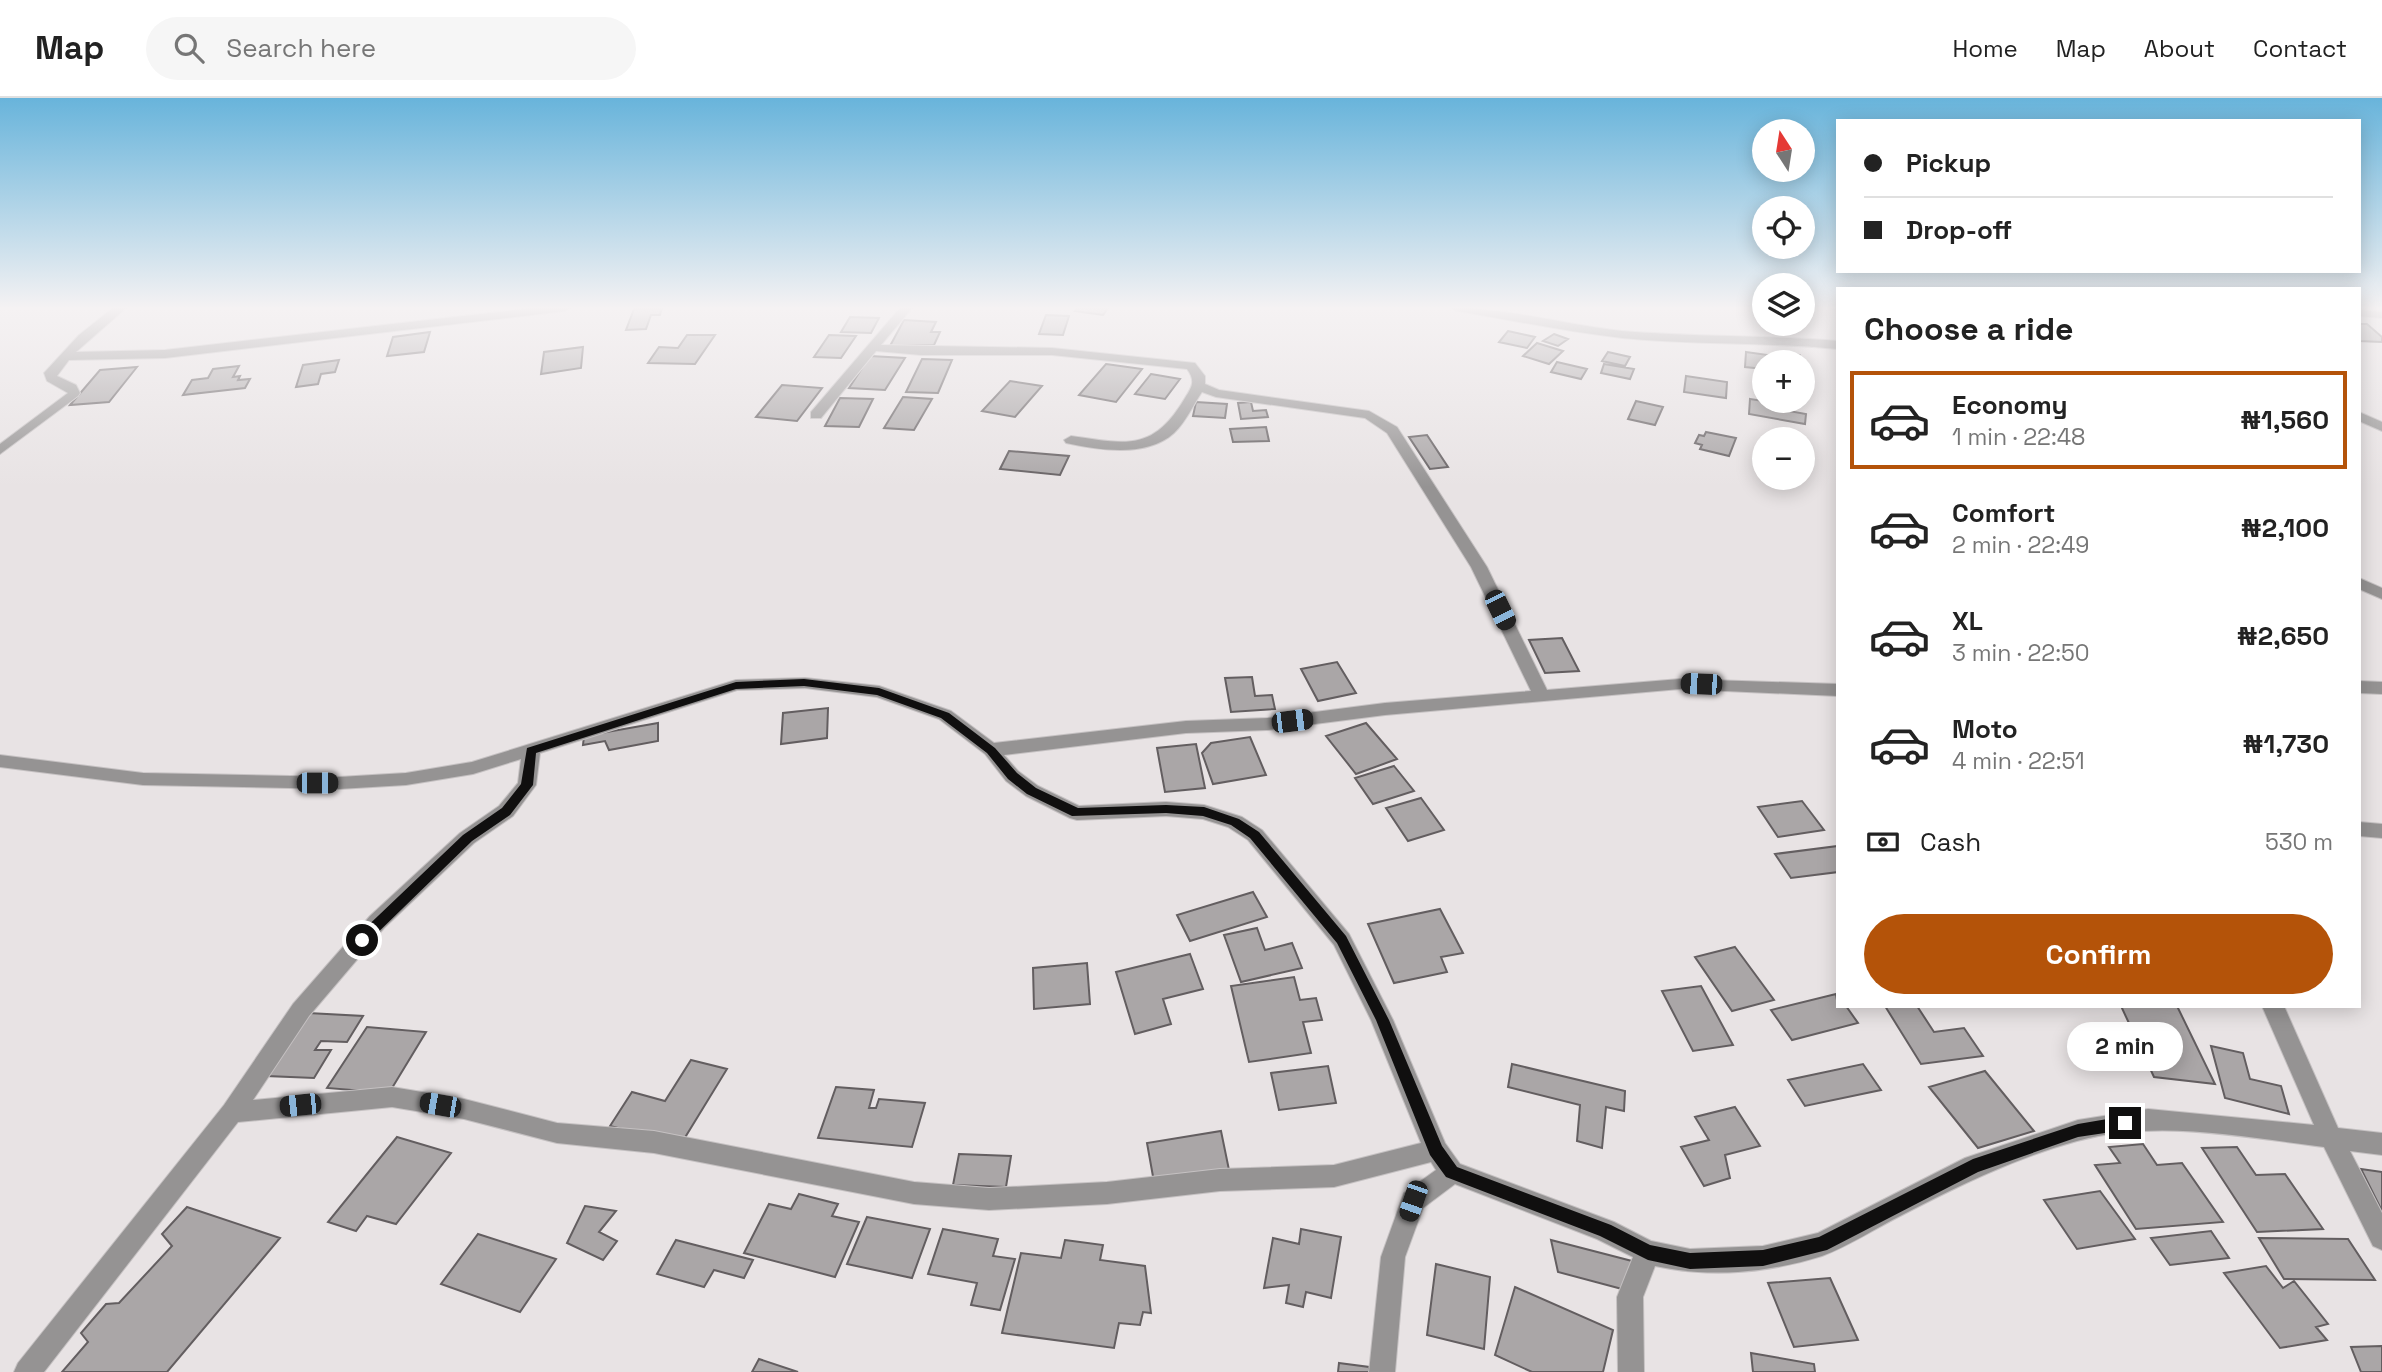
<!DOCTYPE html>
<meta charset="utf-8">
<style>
:root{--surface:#fff;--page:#f6f6f6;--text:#222;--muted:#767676;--line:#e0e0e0;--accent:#b45309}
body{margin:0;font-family:"Space Grotesk",sans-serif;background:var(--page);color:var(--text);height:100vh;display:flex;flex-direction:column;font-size:26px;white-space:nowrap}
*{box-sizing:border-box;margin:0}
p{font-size:23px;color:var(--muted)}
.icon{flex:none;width:38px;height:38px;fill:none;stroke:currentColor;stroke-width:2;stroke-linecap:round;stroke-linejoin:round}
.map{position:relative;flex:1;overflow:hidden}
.drawer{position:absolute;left:1836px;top:189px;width:525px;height:721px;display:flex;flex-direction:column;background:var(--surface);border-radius:0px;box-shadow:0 4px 18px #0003}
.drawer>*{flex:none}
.banner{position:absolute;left:1836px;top:21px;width:525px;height:154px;border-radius:0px;box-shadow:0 4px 18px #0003;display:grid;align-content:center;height:154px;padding:0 28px;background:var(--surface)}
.needle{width:46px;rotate:348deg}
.controls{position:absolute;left:1752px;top:21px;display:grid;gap:14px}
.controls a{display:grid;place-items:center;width:63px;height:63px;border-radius:50%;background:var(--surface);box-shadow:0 4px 18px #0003;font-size:35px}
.end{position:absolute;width:32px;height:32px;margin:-16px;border:9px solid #100f0f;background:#fff;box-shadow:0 0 0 4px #fff}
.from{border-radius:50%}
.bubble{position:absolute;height:49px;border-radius:24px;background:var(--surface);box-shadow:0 4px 18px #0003;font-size:23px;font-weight:800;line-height:49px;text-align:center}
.car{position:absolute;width:21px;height:42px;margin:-21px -10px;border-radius:9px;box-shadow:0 0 5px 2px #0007;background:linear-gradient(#222 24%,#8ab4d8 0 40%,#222 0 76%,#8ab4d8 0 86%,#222 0)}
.banner b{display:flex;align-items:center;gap:24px;height:66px;font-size:26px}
.banner b+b{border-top:2px solid var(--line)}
.banner i{width:18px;height:18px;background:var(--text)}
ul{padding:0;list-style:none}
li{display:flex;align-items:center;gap:21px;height:98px;margin:0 14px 10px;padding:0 14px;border:4px solid transparent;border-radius:0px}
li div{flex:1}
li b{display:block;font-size:26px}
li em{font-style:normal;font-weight:800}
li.selected{border-color:var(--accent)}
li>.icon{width:63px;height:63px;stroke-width:1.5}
h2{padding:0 28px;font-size:32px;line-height:84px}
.pay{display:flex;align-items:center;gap:18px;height:77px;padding:0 28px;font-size:26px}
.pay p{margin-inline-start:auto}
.action{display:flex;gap:14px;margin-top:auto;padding:14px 28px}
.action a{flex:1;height:80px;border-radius:42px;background:var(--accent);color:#fff;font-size:28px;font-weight:800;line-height:80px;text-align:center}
header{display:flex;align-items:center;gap:42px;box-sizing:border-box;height:98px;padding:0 35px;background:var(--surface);border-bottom:2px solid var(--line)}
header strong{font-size:33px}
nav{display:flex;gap:38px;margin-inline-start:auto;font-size:24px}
.search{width:490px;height:63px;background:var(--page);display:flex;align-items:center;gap:18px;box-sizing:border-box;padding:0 24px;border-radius:38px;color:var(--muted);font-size:26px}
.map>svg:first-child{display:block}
.building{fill:#aaa6a7;stroke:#635e60;stroke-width:2}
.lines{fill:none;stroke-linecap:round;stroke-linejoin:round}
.minor-casing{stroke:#c5c1c2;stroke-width:2}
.minor{fill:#959393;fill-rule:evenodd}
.route{fill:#100f0f}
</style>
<header>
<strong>Map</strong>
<div class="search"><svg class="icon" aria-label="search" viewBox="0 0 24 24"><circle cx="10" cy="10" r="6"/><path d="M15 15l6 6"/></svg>Search here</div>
<nav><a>Home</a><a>Map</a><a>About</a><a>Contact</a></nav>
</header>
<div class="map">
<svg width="2382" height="1274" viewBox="0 0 2382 1274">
<rect width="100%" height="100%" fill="#e8e3e4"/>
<!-- building -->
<path class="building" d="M662 210 660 217H651L646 231 626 232 634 211Z
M1078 210H1108L1103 217 1075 213Z
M1046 217 1069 218 1063 237 1039 236Z
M850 219 879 220 871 235 841 234Z
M904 222 936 224 931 234H940L934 247 890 248Z
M2359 226H2367L2382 239V244L2359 243Z
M1508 233 1535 239 1527 250 1499 244Z
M430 234 424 254 387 258 393 239Z
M1554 236 1568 241 1558 248 1543 243Z
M687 237H715L695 266 648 265 659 249 678 250Z
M829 237 856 238 841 260 814 259Z
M1537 245 1563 253 1549 266 1523 258Z
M583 249 581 270 541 276 544 254Z
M1608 254 1630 259 1625 268 1602 263Z
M1746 254 1775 258 1774 264H1764V271L1745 269Z
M1779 254 1800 257V264H1779Z
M870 258 905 260 885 292 849 290Z
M922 261 952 262 938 295 906 294Z
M339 262 335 274 321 276 318 286 296 289 303 267Z
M1557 264 1587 271 1581 281 1551 274Z
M1106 266 1142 271 1116 304 1079 297Z
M1604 266 1634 271 1630 281 1601 275Z
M239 268 233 279 240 278 238 282 250 281 245 290 183 297 192 282 208 280 213 271Z
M137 269 109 304 70 307 100 272Z
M1151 276 1180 281 1165 301 1135 296Z
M1686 278 1727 284 1726 300 1684 294Z
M1010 283 1042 288 1015 319 982 313Z
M782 287 822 290 797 323 756 319Z
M903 299 932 301 914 332 884 330Z
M840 300 873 301 859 329 825 328Z
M1750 301 1783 306V312L1806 316 1805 326 1749 316Z
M1636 303 1663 309 1655 327 1628 321Z
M1196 304 1227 306 1225 320 1193 318Z
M1251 304 1253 313 1266 312 1268 319 1241 321 1238 305Z
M1266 329 1269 343 1233 344 1230 331Z
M1706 334 1736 340 1729 358 1700 351 1702 347 1695 345 1699 337 1704 338Z
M1427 337 1448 369 1430 371 1409 339Z
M1009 353 1069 358 1060 377 1000 371Z
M1562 540 1579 573 1545 575 1529 542Z
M1337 564 1356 595 1318 603 1301 571Z
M1252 579 1255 598 1272 597 1275 611 1231 614 1225 580Z
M828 610 827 640 781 646 783 615Z
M658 625V643L609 652 605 643 583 647 584 638Z
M1366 625 1397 661 1356 676 1326 638Z
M1250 639 1266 677 1213 686 1202 655 1211 645Z
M1196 646 1205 690 1165 694 1157 650Z
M1394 668 1414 693 1373 706 1355 680Z
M1421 700 1444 732 1408 743 1386 710Z
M1802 703 1824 732 1778 739 1758 709Z
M1838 748V774L1791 780 1775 756Z
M1253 794 1267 819 1190 843 1177 817Z
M1440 811 1463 855 1441 859 1447 874 1394 885 1368 826Z
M1257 830 1265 852 1292 845 1302 870 1241 884 1224 837Z
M1735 849 1774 902 1732 913 1695 859Z
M1190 856 1203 891 1163 901 1171 926 1135 936 1116 874Z
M1087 865 1090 906 1034 911 1033 870Z
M1294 879 1300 902 1316 900 1322 922 1303 924 1311 955 1249 964 1231 888Z
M1701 888 1733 947 1693 953 1662 893Z
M1836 896 1838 908H1846L1858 925 1792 942 1771 912Z
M1885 908H1917L1934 934 1964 930 1983 958 1921 966Z
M2121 908H2177L2215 986 2154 979Z
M308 915 363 918 347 944 321 943 315 952H331L314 980 267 978Z
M367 929 426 934 389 995 327 990Z
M2211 948 2243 955 2250 981 2281 988 2289 1016 2225 1000Z
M691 962 727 971 681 1046 610 1028 632 994 665 1003Z
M1512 966 1625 993 1624 1013 1606 1009 1602 1050 1577 1043 1580 1007 1508 989Z
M1863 966 1881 992 1805 1008 1788 982Z
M1328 968 1336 1005 1279 1012 1271 975Z
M1985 973 2034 1033 1978 1050 1929 989Z
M836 989 874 992 869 1010H876L879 1001 925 1005 912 1049 818 1040Z
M1735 1009 1760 1048 1725 1057 1730 1080 1704 1088 1681 1049 1709 1042 1695 1019Z
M1221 1033 1229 1072 1154 1084 1147 1045Z
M397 1039 451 1055 396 1126 367 1118 356 1133 328 1124Z
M2143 1046 2157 1067 2182 1065 2223 1124 2136 1131 2095 1067 2120 1065 2109 1049Z
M2237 1049 2256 1077 2285 1076 2323 1131 2257 1134 2202 1050Z
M959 1056 1011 1058 1006 1089 953 1087Z
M2361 1071 2382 1074V1113Z
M2100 1093 2135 1141 2077 1151 2044 1102Z
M799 1096 838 1106 832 1118 859 1124 835 1179 744 1155 769 1106 791 1111Z
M585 1108 616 1113 599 1134 617 1143 603 1162 567 1145Z
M187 1109 280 1140 167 1274H62L88 1244 81 1235 106 1206 119 1205 172 1148 162 1136Z
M867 1119 930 1131 912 1180 847 1166Z
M943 1131 998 1141 993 1158 1015 1161 1000 1212 971 1207 977 1185 928 1176Z
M1301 1131 1341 1139 1331 1200 1306 1194 1303 1209 1286 1205 1289 1187 1264 1190 1273 1140 1299 1146Z
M2211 1133 2229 1160 2170 1167 2151 1140Z
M478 1136 556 1161 520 1214 441 1186Z
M2259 1140 2348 1141 2375 1182 2284 1181Z
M676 1142 753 1162 744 1180 714 1172 704 1189 657 1176Z
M1065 1142 1103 1147 1100 1162 1145 1168 1151 1215 1143 1214 1140 1227 1119 1225 1114 1250 1002 1235 1021 1155 1061 1160Z
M1551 1142 1632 1163 1622 1191 1558 1174Z
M1436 1166 1490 1179 1484 1251 1427 1237Z
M2266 1168 2283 1190 2294 1183 2328 1226 2316 1229 2327 1242 2280 1250 2224 1175Z
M1830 1180 1858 1242 1794 1249 1768 1185Z
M1515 1189 1613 1232 1603 1274H1532L1495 1257Z
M2382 1248V1274H2361L2351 1249Z
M1751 1255 1814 1266 1815 1274H1753Z
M759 1261 798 1274H752Z
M1339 1265 1369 1269V1274H1338Z"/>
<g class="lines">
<defs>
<path id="minor" d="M113 210H126L76 254 165 252 533 210H571L565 213 165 260 69 262 57 278 76 287 80 295 78 298 0 356V346L68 295 47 283 44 275 79 237Z
M900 210H912L881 247 1052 250 1195 265 1205 278V286L1219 292 1369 313 1397 329 1487 469 1547 592 1680 581 1838 586V598L1680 591 1385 617 1268 632 1186 635 1004 657 1018 673 1038 688 1079 708 1166 704 1204 707 1242 719 1262 732 1349 836 1393 922 1445 1045 1460 1066 1614 1124 1651 1143 1690 1151 1763 1148 1818 1135 1965 1060 2078 1022 2148 1011 2314 1027 2262 908H2284L2338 1030 2382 1035V1057L2350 1053 2382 1115V1152L2373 1148 2324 1049C2243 1039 2157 1021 2077 1043 2015 1060 1958 1088 1902 1117 1876 1130 1849 1148 1822 1158 1768 1175 1710 1180 1655 1168L1643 1199 1644 1274H1618L1617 1199 1633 1159 1597 1141 1455 1086 1423 1110 1405 1159 1395 1274H1369L1381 1159 1404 1095 1436 1072 1431 1064 1334 1089 1220 1093 1107 1106 989 1112 914 1106 654 1055 557 1045 464 1021 392 1009 238 1024 44 1274H14L18 1265 224 1007 293 906 370 818 460 735 499 708 518 685 521 661 473 676 406 687 339 691 143 687 0 669V657L143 675 339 679 406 675 472 664 736 582 805 580 879 588 951 613 994 645 1186 623 1268 620 1385 605 1531 593 1471 469 1387 335 1365 320 1216 299 1202 294C1193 307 1186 324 1174 335 1147 360 1098 352 1066 345L1064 342 1071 338C1127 346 1153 354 1185 300 1192 289 1196 283 1187 271L1052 257H921L876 253 821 320H811V314ZM805 590 877 599 939 621 985 656 1006 683 1026 698 1070 720 1077 722 1166 718 1203 721 1228 729 1248 742 1334 847 1371 922 1421 1045 1334 1067 1220 1071 1107 1084 989 1090 914 1084 654 1033 557 1025 464 1001 392 989 253 1002 309 918 384 830 474 745 513 718 536 687 540 655 737 592Z
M1451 210C1509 210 1565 227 1622 233 1694 239 1766 237 1838 243V251C1766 244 1694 247 1622 240 1567 234 1512 222 1457 213Z
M1758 210H1764V214L1760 213Z
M2359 212 2382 214V220L2359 218Z
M2359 314 2382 324V333L2359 323Z
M2359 480 2382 490V501L2359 491Z
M2359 583 2382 584V596L2359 595Z
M2359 724 2382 726V740L2359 738Z"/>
</defs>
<!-- minor casing -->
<use href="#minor" class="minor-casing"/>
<!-- minor -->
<use href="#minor" class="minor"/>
</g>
<!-- sky -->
<linearGradient id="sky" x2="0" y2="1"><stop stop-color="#68b4db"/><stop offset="0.54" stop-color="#f5f2f3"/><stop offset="1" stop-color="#f5f2f3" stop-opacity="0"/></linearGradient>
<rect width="2382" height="389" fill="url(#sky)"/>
<!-- route -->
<path class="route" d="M804 581 879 590 949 615 995 650 1017 675 1036 690 1078 710 1166 707 1204 709 1239 721 1259 734 1346 838 1389 922 1442 1048 1457 1069 1611 1127 1650 1147 1690 1155 1763 1152 1819 1139 1973 1061 2078 1026 2125 1018 2132 1025 2125 1032 2078 1039 1978 1074 1827 1152 1763 1168 1690 1171 1648 1162 1600 1138 1446 1079 1430 1057 1376 922 1337 845 1250 740 1231 727 1203 718 1166 715 1072 718 1027 696 1008 681 987 655 941 620 877 597 804 588 736 591 536 655 533 687 510 717 472 743 366 846H357V838L463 737 502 710 521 686 527 650 736 584Z"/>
</svg>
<div class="controls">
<a><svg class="needle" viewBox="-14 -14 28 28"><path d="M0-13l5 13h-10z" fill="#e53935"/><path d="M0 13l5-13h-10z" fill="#767676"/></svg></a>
<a><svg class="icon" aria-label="locate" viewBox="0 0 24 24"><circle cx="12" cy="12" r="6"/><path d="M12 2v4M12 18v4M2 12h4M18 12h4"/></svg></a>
<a><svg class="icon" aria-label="layers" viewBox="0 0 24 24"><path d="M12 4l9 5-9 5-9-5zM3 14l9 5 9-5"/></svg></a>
<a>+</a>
<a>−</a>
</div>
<i class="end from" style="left:362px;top:842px"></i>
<i class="end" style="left:2125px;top:1025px"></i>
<div class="bubble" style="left:2067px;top:924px;width:116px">2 min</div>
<i class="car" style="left:1500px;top:512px;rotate:154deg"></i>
<i class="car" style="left:1701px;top:586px;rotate:272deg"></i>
<i class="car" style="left:1292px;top:623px;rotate:83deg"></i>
<i class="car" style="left:317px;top:685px;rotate:90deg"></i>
<i class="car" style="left:300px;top:1007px;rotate:264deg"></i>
<i class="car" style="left:440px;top:1007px;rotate:280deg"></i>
<i class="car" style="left:1413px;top:1103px;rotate:199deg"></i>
<div class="banner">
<b><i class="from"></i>Pickup</b>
<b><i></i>Drop-off</b>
</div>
<section class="drawer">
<h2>Choose a ride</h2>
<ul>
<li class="selected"><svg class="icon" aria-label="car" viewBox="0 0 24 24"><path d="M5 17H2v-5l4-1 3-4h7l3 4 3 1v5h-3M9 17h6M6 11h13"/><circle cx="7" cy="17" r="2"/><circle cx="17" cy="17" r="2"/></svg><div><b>Economy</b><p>1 min · 22:48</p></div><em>₦1,560</em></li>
<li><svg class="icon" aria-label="car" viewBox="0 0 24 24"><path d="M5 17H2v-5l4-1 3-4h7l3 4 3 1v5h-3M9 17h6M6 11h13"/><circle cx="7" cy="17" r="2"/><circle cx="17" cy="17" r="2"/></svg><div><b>Comfort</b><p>2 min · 22:49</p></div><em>₦2,100</em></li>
<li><svg class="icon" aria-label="car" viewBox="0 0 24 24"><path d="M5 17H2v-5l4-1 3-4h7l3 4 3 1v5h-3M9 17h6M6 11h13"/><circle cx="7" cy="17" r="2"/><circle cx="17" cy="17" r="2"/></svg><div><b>XL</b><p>3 min · 22:50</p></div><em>₦2,650</em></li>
<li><svg class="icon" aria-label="car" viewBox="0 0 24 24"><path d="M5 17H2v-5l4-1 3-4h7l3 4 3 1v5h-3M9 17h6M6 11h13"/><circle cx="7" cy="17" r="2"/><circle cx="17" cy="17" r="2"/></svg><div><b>Moto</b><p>4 min · 22:51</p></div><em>₦1,730</em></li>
</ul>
<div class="pay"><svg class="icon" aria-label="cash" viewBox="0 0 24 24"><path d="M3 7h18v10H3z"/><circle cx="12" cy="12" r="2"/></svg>Cash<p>530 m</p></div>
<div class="action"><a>Confirm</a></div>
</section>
</div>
